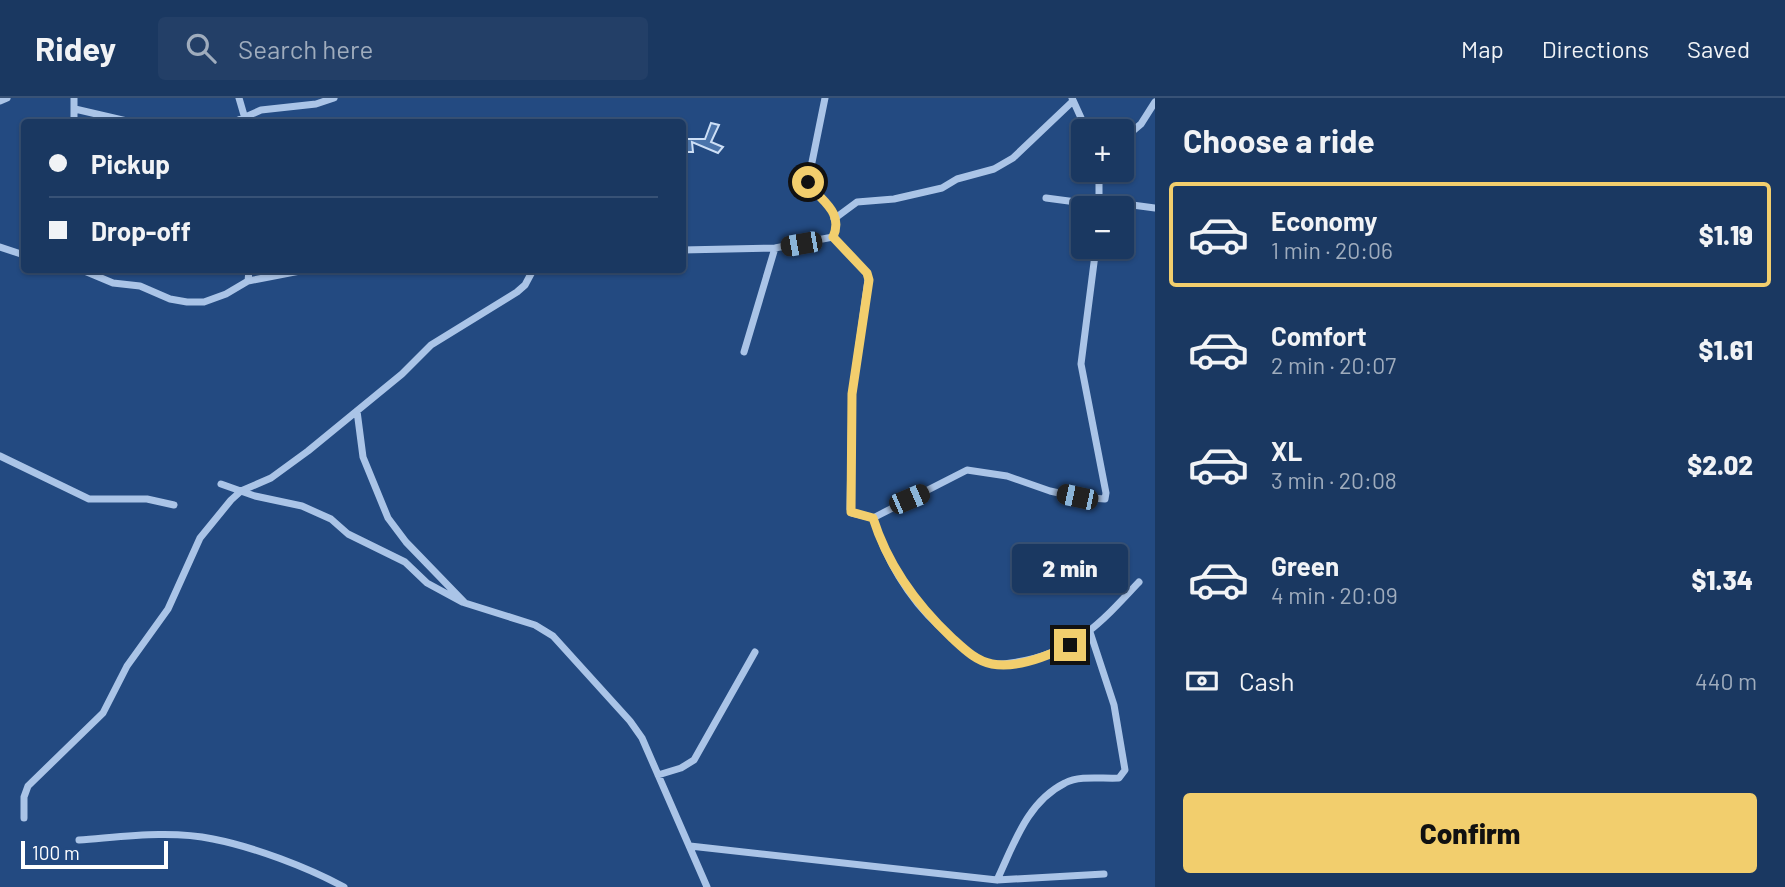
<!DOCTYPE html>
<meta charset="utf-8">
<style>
:root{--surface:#1a3861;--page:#233f67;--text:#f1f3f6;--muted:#9facbd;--line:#385276;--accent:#f2ce6d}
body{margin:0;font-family:Barlow,sans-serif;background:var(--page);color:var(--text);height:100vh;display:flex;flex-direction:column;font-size:26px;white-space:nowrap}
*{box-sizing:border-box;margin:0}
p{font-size:23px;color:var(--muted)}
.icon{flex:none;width:38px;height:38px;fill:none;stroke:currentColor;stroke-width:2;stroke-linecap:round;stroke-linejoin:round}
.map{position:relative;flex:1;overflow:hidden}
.panel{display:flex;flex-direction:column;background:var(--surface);width:630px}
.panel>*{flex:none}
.guide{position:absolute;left:21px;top:21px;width:665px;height:154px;border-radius:7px;box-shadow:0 2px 5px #0004,0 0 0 2px var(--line);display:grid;align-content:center;height:154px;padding:0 28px;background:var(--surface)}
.buttons{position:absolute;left:1071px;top:21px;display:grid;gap:14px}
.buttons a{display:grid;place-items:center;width:63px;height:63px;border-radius:7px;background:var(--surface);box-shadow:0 2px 5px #0004,0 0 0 2px var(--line);font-size:35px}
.scale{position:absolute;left:21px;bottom:18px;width:147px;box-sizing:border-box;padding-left:7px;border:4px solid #fff;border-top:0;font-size:19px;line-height:24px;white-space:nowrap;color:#fff;-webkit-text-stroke:5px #234a81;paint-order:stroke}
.end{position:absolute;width:32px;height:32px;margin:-16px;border:9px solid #f2ce6d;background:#111;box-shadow:0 0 0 4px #111}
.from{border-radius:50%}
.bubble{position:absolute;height:49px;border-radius:7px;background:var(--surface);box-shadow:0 2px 5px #0004,0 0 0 2px var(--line);font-size:23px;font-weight:800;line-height:49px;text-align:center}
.car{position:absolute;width:21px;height:42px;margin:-21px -10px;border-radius:9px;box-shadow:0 0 5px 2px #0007;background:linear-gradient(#222 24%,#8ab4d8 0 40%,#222 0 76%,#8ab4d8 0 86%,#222 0)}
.guide b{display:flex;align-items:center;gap:24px;height:66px;font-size:26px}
.guide b+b{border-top:2px solid var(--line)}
.guide i{width:18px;height:18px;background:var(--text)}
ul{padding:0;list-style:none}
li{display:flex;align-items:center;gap:21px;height:105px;margin:0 14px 10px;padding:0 14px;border:4px solid transparent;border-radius:7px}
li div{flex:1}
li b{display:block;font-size:26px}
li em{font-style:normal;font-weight:800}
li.on{border-color:var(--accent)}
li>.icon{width:63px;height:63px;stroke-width:1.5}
h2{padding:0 28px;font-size:32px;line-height:84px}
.pay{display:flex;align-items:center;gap:18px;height:77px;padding:0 28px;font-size:26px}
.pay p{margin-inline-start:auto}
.action{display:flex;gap:14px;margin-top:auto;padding:14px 28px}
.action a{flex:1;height:80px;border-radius:7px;background:var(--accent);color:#111;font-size:28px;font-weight:800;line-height:80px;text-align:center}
header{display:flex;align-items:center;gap:42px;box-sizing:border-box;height:98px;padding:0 35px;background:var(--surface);border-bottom:2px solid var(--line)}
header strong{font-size:33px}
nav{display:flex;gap:38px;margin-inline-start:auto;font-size:24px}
.search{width:490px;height:63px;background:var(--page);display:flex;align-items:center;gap:18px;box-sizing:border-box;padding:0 24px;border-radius:7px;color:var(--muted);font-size:26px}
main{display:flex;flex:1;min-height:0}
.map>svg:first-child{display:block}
.building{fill:#4b74aa;stroke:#cddff6;stroke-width:2}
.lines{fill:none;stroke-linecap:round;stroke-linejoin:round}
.minor{stroke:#aac4e7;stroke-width:7}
.route{stroke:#f2ce6d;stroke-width:9}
</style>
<header>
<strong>Ridey</strong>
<div class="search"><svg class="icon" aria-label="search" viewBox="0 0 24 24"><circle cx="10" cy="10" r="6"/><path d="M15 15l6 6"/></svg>Search here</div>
<nav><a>Map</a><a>Directions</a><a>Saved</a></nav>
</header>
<main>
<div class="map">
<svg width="1155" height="789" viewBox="0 0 1155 789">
<rect width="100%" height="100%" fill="#234a81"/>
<!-- building -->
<path class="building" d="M711 25 719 27 711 44 723 49 718 55 692 44 693 54H684V41H705Z"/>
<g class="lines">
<!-- minor -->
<path class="minor" d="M74 0V24
M239 0 246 24
M825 0 808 84C817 101 845 112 833 139
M1072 0 1087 33
M0 3 7 0
M75 11 131 24
M234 24 261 12 316 6 334 0
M1122 42 1141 26 1155 4
M1099 72V107L1125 106 1155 110
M1046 100 1099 107V110
M834 121 857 104 894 101 942 90 957 81 994 71 1013 60 1073 3
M833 139 867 175 868 182 852 296 850 411 852 415 873 420
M0 149 24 157
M1096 149 1081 266 1106 395 1105 401 1077 399 1050 393 1007 378 967 372 873 420C885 460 908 500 939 528 952 540 965 554 980 562 992 568 1004 566 1017 564 1074 555 1101 525 1139 484
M682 152 775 150 833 139
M82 172 113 185 140 188 170 201 187 204H204L226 196 248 183 305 172
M248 183 249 172
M744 254 775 150
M357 313 363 359 388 420 406 444 465 505 535 527 553 538 630 623 642 640 707 789
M0 358 89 401H147L174 407
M221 386 255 398 302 408 331 421 348 436 405 464 427 485 462 504
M658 677 681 670 694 662 755 554
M24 720V699L28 688 103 615 127 568 168 511 200 440 231 402 241 393 271 380 308 353 402 276 431 247 517 194 525 187 533 172
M79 742C122 739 170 732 213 741 254 749 307 769 344 789
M690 748 997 782 1104 776
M997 782C1014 746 1027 704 1065 685 1080 677 1102 681 1119 680L1125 672 1114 607 1090 534"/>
</g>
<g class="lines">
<!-- route -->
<path class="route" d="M808 84C817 101 845 112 833 139L867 175 869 182 852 296 851 414 873 420C888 468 916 506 952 540 964 551 976 563 992 566 1017 571 1048 558 1070 547"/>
</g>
</svg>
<div class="buttons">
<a>+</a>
<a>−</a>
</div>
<div class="scale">100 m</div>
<i class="end from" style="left:808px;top:84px"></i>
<i class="end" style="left:1070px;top:547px"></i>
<div class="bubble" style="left:1012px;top:446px;width:116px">2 min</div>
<i class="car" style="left:801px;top:146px;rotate:260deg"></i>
<i class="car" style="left:1077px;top:399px;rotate:282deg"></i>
<i class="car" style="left:909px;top:401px;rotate:67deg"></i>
<div class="guide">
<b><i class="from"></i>Pickup</b>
<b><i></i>Drop-off</b>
</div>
</div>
<section class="panel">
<h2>Choose a ride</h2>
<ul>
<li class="on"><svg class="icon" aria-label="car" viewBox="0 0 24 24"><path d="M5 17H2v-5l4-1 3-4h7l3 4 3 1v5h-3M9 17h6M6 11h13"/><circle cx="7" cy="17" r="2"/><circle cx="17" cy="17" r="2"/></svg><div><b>Economy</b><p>1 min · 20:06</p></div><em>$1.19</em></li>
<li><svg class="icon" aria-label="car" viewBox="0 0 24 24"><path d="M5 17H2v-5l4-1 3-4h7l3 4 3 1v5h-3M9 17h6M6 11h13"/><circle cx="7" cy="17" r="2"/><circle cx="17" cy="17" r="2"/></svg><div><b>Comfort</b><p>2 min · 20:07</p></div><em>$1.61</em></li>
<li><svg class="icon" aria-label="car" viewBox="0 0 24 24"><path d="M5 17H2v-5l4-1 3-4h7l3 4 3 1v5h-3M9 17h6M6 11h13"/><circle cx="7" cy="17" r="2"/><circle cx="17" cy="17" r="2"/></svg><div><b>XL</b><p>3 min · 20:08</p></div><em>$2.02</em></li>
<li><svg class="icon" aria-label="car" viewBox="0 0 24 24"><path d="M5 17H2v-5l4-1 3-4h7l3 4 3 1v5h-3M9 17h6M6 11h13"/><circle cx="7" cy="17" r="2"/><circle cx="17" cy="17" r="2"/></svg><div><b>Green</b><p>4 min · 20:09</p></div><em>$1.34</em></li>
</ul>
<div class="pay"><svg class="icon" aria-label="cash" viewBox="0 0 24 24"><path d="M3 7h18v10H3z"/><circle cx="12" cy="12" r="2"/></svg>Cash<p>440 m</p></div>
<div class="action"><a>Confirm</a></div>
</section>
</main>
